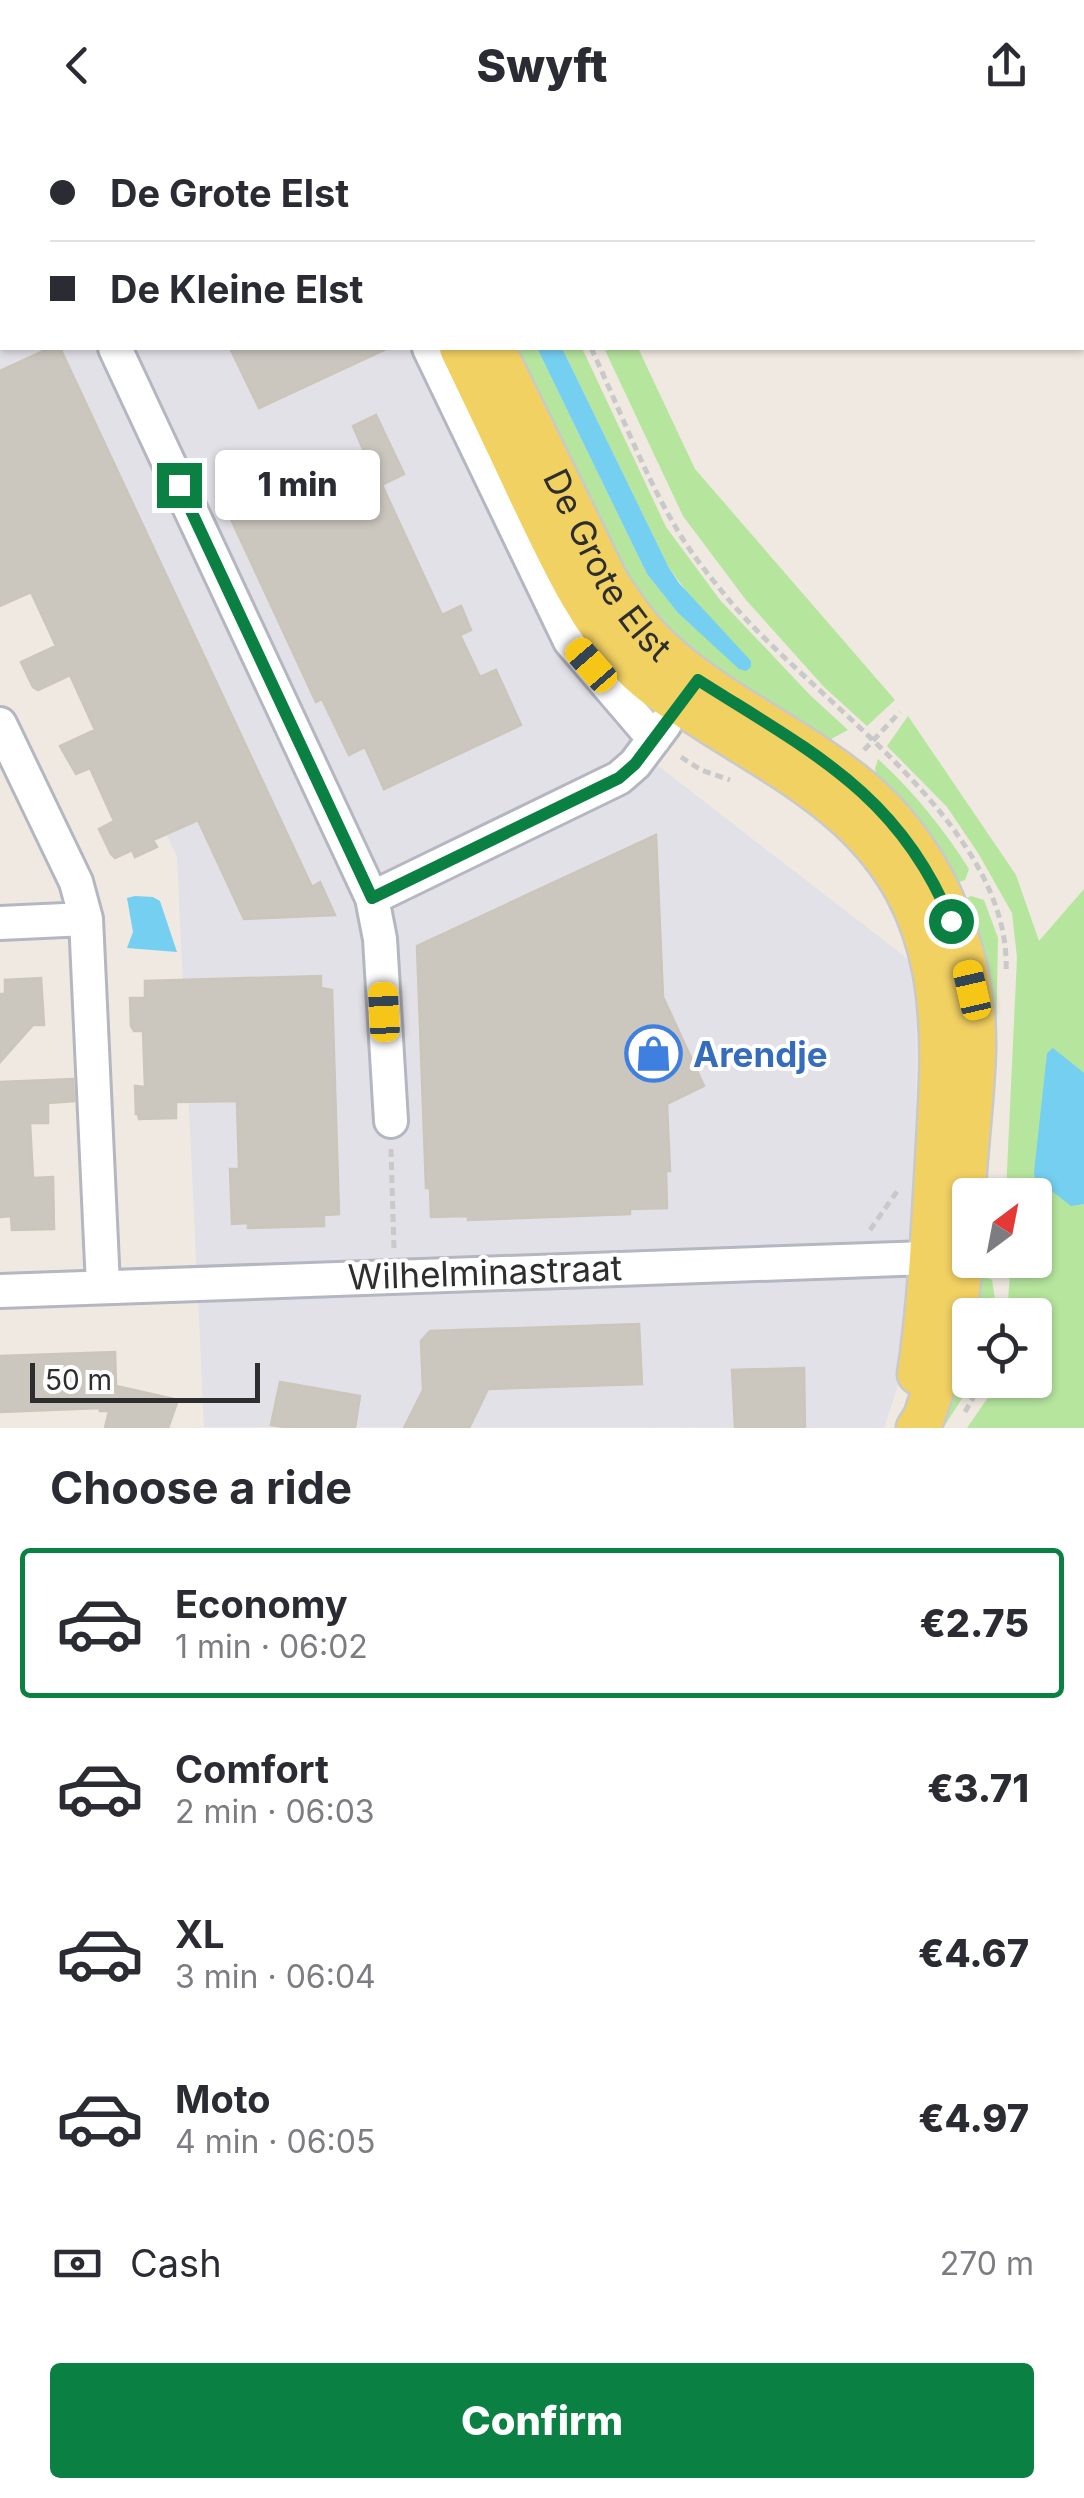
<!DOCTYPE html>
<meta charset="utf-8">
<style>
:root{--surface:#fff;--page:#f7f7f7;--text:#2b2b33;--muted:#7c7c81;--line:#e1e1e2;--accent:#0b8043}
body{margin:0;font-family:Inter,sans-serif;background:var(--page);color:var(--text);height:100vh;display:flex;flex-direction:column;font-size:38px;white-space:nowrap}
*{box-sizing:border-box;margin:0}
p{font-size:32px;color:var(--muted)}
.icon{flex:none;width:55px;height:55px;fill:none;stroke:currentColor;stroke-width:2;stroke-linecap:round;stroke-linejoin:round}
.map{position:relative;height:1298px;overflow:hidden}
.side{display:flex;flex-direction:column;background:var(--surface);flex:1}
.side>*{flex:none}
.banner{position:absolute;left:0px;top:0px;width:1085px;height:220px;box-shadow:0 2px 8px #0004;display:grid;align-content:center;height:220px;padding:0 50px;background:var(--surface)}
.needle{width:65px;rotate:32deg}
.fabs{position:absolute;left:952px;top:1048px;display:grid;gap:20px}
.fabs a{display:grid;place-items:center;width:100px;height:100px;border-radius:10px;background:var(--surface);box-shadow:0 2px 8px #0004;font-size:50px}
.scale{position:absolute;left:30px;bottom:25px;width:230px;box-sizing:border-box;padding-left:10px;border:5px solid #2e2e2e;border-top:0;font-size:28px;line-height:35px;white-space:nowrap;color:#2e2e2e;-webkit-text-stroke:8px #fff;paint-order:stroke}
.end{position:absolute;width:45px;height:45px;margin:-22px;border:12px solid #0b8043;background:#fff;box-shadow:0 0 0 5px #fff}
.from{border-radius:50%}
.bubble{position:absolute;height:70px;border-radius:10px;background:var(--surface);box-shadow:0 2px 8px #0004;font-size:32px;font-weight:800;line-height:70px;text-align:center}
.car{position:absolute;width:30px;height:60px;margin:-30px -15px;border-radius:12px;box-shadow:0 0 8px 2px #0007;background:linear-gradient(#f5c518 24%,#345 0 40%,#f5c518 0 76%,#345 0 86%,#f5c518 0)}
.banner b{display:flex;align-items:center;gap:35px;height:95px;font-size:38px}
.banner b+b{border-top:2px solid var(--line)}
.banner i{width:25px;height:25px;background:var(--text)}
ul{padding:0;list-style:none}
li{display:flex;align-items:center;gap:30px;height:150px;margin:0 20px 15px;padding:0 30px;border:5px solid transparent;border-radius:10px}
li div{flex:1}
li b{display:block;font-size:38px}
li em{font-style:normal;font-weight:800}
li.current{border-color:var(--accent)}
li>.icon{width:90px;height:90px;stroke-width:1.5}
h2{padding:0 50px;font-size:45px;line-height:120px}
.pay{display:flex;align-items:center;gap:25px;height:110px;padding:0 50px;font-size:38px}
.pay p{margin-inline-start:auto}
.cta{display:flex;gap:20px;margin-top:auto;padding:20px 50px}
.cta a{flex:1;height:115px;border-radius:10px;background:var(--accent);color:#fff;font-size:40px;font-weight:800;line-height:115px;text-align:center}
header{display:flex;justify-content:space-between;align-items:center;height:130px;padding:0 50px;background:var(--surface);font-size:45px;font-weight:800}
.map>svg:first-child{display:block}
.industrial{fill:#e3e1e8}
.green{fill:#b6e59e}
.water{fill:#75cff0}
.building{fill:#cbc7bf;stroke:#cbc5ba;stroke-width:2.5}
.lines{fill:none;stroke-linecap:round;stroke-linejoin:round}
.minor-casing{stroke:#b4b7c1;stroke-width:38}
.major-casing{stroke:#c9c9c9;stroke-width:45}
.path{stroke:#c9c9c9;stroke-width:5;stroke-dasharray:8 5;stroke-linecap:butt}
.minor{stroke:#fff;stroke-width:32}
.major{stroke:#f2d163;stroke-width:40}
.route{stroke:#0b8043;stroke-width:12}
.labels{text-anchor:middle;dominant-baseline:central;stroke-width:8;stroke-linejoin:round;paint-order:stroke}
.street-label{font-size:35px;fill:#2e2e2e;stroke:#fff}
.shop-label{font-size:35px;font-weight:bold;fill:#366cbe;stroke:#fff;text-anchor:start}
</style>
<header><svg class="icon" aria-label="back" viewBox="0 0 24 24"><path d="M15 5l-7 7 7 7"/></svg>Swyft<svg class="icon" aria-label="share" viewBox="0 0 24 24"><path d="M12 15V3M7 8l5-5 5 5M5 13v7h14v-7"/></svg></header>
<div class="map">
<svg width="1084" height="1298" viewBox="0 0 1084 1298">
<rect width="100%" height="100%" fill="#efe9e1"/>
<!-- industrial -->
<path class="industrial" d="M0 0H341L342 2H2V218H445L639 621 917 836 915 1204 884 1298 204 1297 177 727 0 349Z"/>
<!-- green -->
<path class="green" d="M505 218H537L647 444 678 483 739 538 746 541 669 438 562 218H582L666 397 720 470 810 565 848 600 829 610 816 611 644 490Z
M604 218H638L695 339 895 570 867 596 824 557 746 470 683 386Z
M908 586 1016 745 1039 811 1084 759V1298H967L1000 1250H1035V1185H1007L1011 1130H1035V1065L1006 1063 1017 827 1012 783 978 723 947 677 887 616Z
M878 629C914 662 943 698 969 739L965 750 948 756 879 655 875 639Z
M971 766 984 770 998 808 996 916 983 1052 955 774Z
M985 1147 992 1150 995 1169 993 1185H970V1250H974L943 1298H933L970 1156Z"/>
<!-- water -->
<path class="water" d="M537 218H562L669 438 679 453 751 531V537L746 541 739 539 678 483 647 444Z
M135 766 153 767 160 771 177 822 127 818 133 802 127 768Z
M1053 918 1084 943V1074L1071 1076 1035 1048 1034 1042 1047 923Z"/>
<!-- building -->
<path class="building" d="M50 218H60L312 757 320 752 335 785 244 789 198 690 153 710 157 717 135 727 132 720 115 728 111 724 99 699 114 691 90 638 76 644 60 616 95 600 70 545 38 560 33 557 21 532 56 516 31 462 0 476V241Z
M230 218H388L259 278Z
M376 285 404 344 382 355 442 485 461 476 471 500 460 505 480 547 496 540 521 595 384 659 365 617 349 625 322 569 316 572 231 389 366 326 353 296Z
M656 705 663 867 704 956 667 974 670 1041H666L667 1078 630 1079V1084L468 1090V1086L431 1087 430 1058H426L417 816Z
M321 846V858L332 860 339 1084 324 1085V1096L248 1098V1093L232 1094 230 1039H239L237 971 176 972V988L139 989 138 984H136L135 956 145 957 143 901H134L131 896 130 868H145V851Z
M41 848 44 895H33L0 932V864H5V850Z
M73 949 74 971 48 973V993H30L33 1048 53 1047 54 1099 12 1100 11 1086 0 1087V952Z
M639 1194 642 1254 488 1259 469 1298H404L423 1260 421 1211 430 1201Z
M115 1222 116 1256 178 1270 168 1298H105L109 1281H100V1278L0 1282V1226Z
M804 1238 805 1298H735L732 1240Z
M280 1252 360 1266 355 1298H291L271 1295Z"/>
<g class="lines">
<defs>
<path id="minor" d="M13 0 14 2
M325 0 326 2
M115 218 372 768 380 809 391 991
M429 218 570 511 654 609
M0 594 76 752 86 789 103 1156
M372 768 619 648 635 634 665 594
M0 793 86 789
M0 1161 955 1127"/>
<g id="major">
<path d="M358 0 359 2"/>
<path d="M388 0 389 2"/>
<path d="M460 218C484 268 508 318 531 368 560 428 586 487 632 536 652 557 680 574 705 590 753 621 805 649 848 688 959 789 942 914 935 1048 931 1113 928 1180 918 1244"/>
<path id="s1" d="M494 218 608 452C625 478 642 503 665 523 727 579 808 611 870 667 938 729 977 829 975 920 974 960 969 1001 966 1041 962 1091 964 1144 954 1193 947 1224 934 1256 924 1287L917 1298"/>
</g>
</defs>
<!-- minor casing -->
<use href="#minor" class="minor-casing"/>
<!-- major casing -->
<use href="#major" class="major-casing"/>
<!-- path -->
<path class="path" d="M489 0 491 2
M591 218C618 275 643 342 675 396 689 421 710 447 729 470 816 574 1013 695 1006 843
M864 620 900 582
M681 627 701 640 730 650
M391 1019 394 1118
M870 1100 898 1060
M995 1185 997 1168
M965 1282 983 1250"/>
<!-- minor -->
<use href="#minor" class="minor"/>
<!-- major -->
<use href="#major" class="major"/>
</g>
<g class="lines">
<!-- route -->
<path class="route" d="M179 355 372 768 619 648 635 634 698 550C808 620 899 663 951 791"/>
</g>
<!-- icons -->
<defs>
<symbol id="shop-ring" viewBox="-11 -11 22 22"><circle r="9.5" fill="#fff" stroke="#3f7fe0" stroke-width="1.5"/><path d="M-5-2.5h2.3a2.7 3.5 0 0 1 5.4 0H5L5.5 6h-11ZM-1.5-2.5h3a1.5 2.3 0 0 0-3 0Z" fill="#3f7fe0"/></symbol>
</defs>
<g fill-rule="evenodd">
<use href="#shop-ring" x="622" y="892" width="63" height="63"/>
</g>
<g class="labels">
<!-- street labels -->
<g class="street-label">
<text stroke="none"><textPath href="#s1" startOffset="245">De Grote Elst</textPath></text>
<text transform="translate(485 1142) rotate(-2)">Wilhelminastraat</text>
</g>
<!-- shop labels -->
<g class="shop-label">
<text x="693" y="924">Arendje</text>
</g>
</g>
</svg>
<div class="fabs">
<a><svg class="needle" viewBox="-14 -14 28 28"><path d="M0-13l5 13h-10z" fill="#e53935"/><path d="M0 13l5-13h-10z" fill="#7c7c81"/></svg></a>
<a><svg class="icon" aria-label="locate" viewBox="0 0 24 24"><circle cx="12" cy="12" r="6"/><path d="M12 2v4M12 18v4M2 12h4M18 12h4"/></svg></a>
</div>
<div class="scale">50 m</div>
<i class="end from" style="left:951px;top:791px"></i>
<i class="end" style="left:179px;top:355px"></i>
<div class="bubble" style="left:215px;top:320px;width:165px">1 min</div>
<i class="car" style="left:591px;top:535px;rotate:319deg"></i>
<i class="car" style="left:972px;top:860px;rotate:347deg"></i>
<i class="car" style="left:384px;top:882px;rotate:357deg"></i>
<div class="banner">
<b><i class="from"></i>De Grote Elst</b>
<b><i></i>De Kleine Elst</b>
</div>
</div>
<section class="side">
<h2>Choose a ride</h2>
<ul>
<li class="current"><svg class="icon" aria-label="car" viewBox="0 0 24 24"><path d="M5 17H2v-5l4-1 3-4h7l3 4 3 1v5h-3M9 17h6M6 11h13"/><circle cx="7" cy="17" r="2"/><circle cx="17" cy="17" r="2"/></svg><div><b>Economy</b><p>1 min · 06:02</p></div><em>€2.75</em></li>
<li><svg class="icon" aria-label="car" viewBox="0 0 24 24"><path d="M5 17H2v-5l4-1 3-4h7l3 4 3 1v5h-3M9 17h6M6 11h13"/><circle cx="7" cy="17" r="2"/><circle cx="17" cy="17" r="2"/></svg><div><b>Comfort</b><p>2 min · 06:03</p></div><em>€3.71</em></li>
<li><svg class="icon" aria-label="car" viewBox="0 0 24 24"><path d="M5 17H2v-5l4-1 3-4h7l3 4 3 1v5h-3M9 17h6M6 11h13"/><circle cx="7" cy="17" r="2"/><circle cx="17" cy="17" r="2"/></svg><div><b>XL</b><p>3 min · 06:04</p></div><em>€4.67</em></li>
<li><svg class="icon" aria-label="car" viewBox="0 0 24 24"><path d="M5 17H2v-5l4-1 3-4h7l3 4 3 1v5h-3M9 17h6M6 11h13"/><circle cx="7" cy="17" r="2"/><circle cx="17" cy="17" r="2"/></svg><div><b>Moto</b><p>4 min · 06:05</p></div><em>€4.97</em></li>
</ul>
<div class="pay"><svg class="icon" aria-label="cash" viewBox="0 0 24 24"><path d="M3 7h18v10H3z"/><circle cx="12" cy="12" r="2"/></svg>Cash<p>270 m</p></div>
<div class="cta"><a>Confirm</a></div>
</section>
